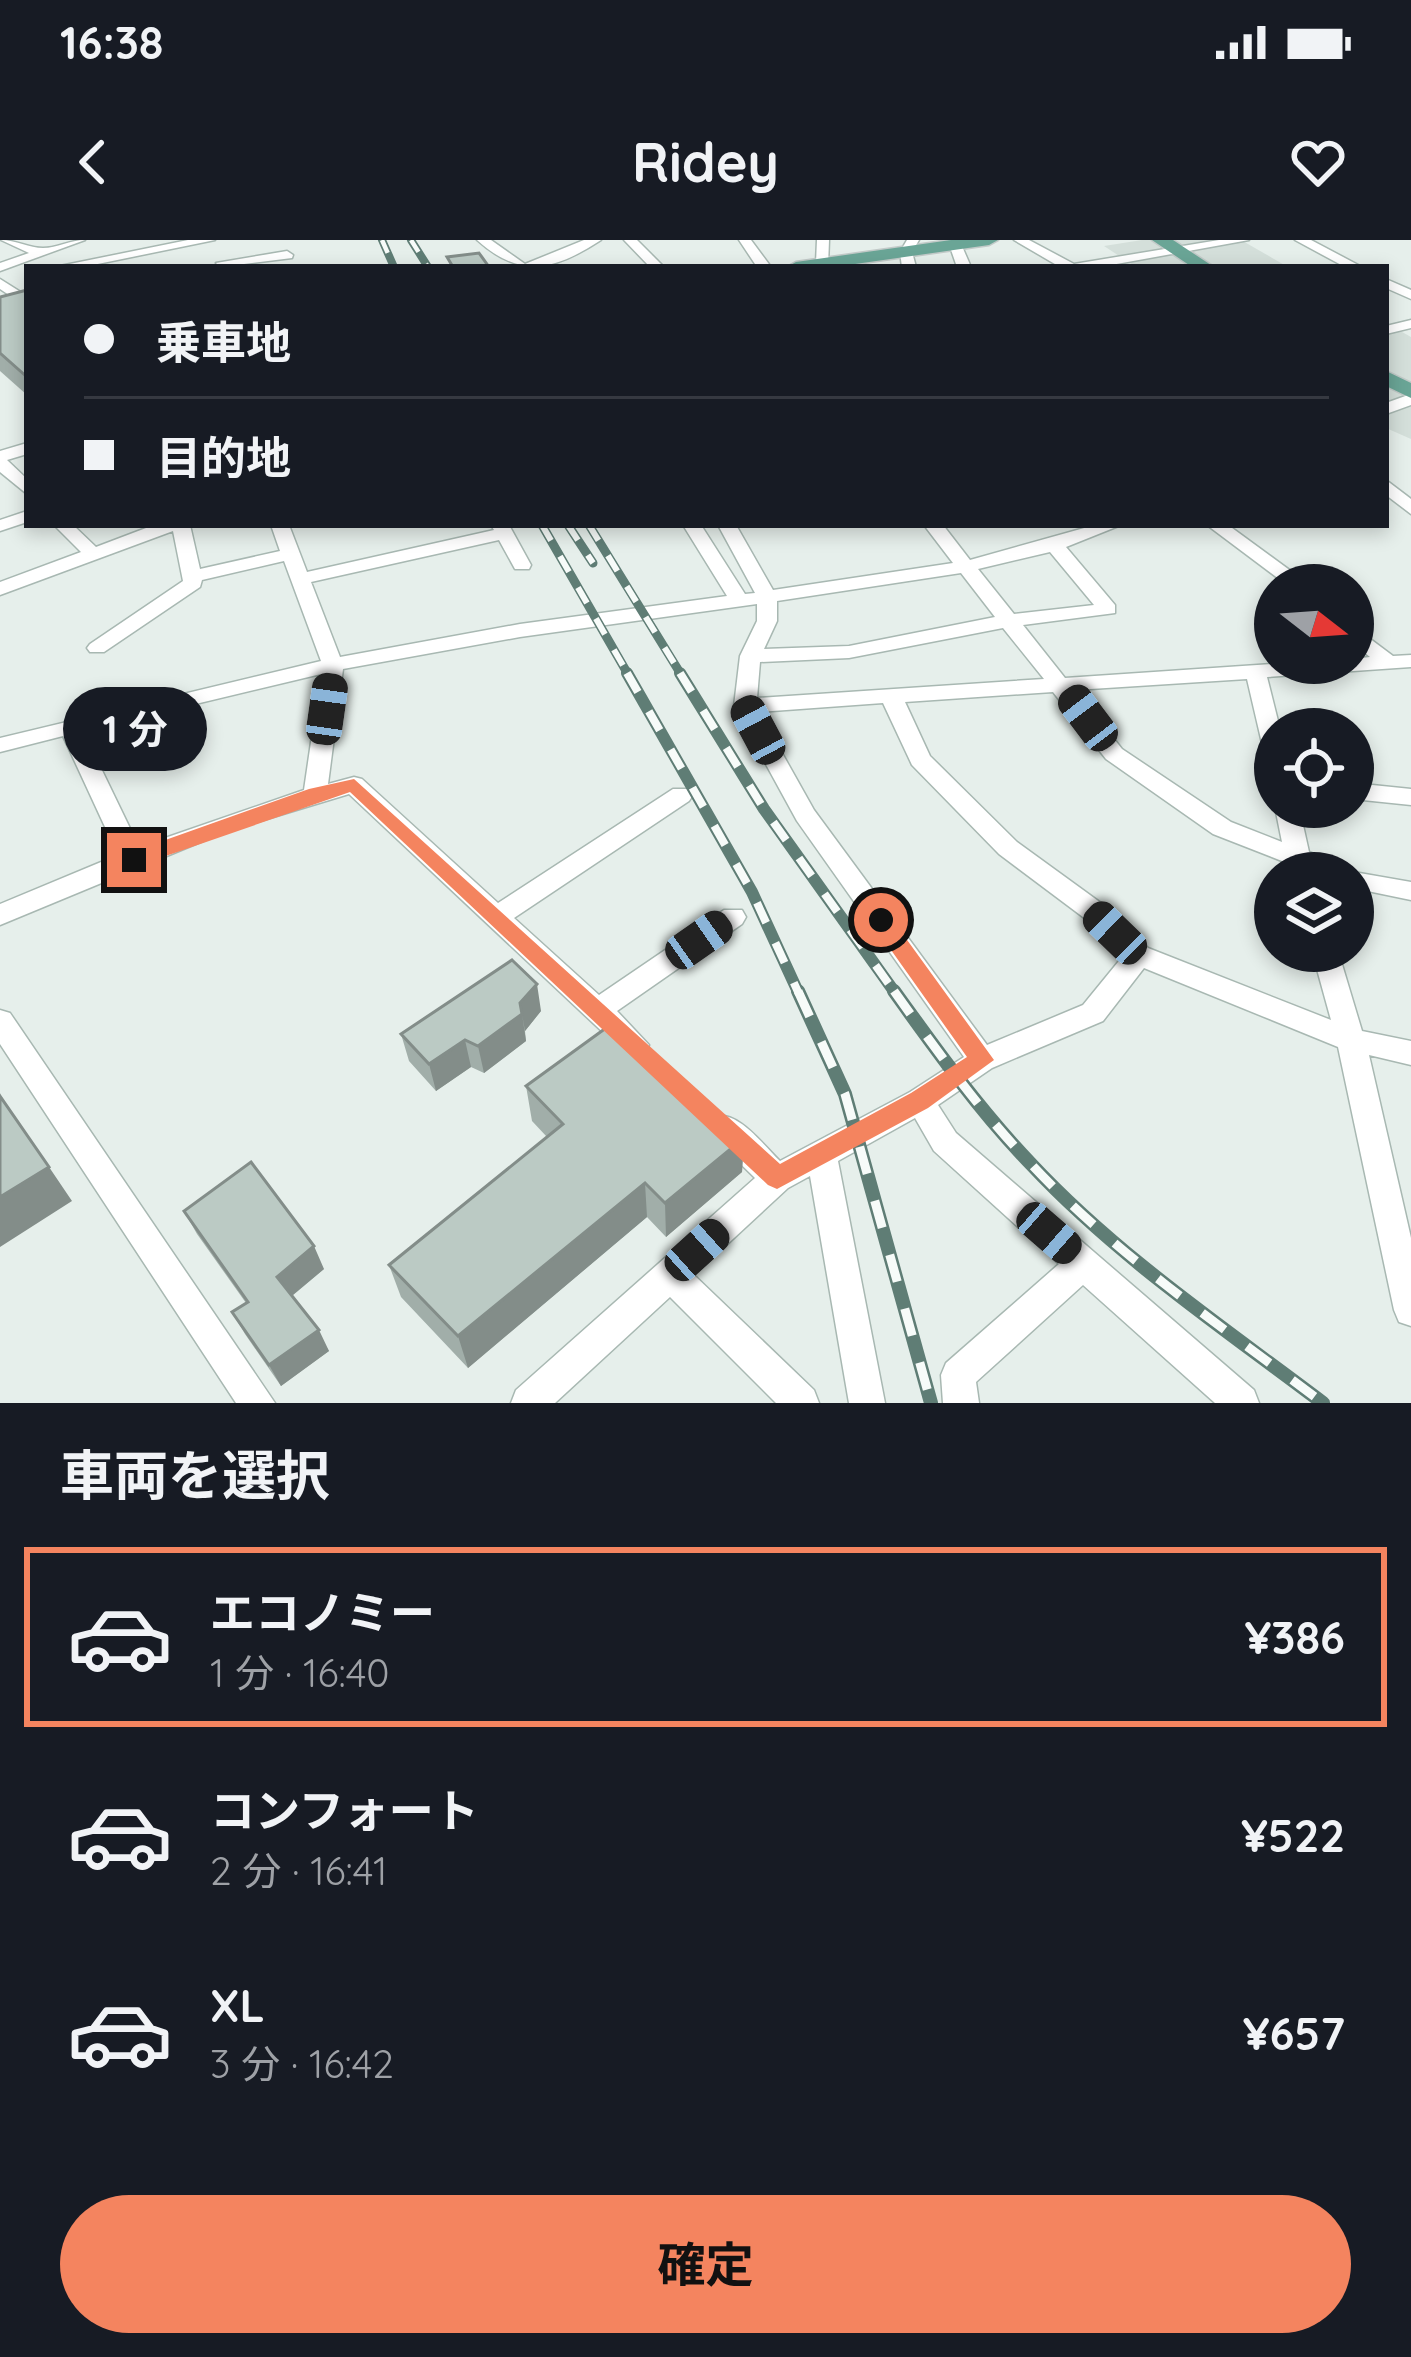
<!DOCTYPE html>
<html lang="ja">
<meta charset="utf-8">
<style>
:root{--surface:#171b24;--page:#20242c;--text:#f1f3f6;--muted:#9ea1a6;--line:#363941;--accent:#f4845f}
body{margin:0;font-family:Quicksand,"Noto Sans JP",sans-serif;background:var(--page);color:var(--text);height:100vh;display:flex;flex-direction:column;font-size:45px;white-space:nowrap}
*{box-sizing:border-box;margin:0}
p{font-size:39px;color:var(--muted)}
.icon{flex:none;width:66px;height:66px;fill:none;stroke:currentColor;stroke-width:2;stroke-linecap:round;stroke-linejoin:round}
.map{position:relative;height:1163px;overflow:hidden}
.sheet{display:flex;flex-direction:column;background:var(--surface);flex:1}
.sheet>*{flex:none}
.banner{position:absolute;left:24px;top:24px;width:1365px;height:264px;border-radius:0px;box-shadow:0 6px 18px #0003;display:grid;align-content:center;height:264px;padding:0 60px;background:var(--surface)}
.needle{width:78px;rotate:107deg}
.fabs{position:absolute;left:1254px;top:324px;display:grid;gap:24px}
.fabs a{display:grid;place-items:center;width:120px;height:120px;border-radius:50%;background:var(--surface);box-shadow:0 6px 18px #0003;font-size:60px}
.end{position:absolute;width:54px;height:54px;margin:-27px;border:15px solid #f4845f;background:#111;box-shadow:0 0 0 6px #111}
.from{border-radius:50%}
.bubble{position:absolute;height:84px;border-radius:42px;background:var(--surface);box-shadow:0 6px 18px #0003;font-size:39px;font-weight:700;line-height:84px;text-align:center}
.car{position:absolute;width:36px;height:72px;margin:-36px -18px;border-radius:15px;box-shadow:0 0 9px 3px #0007;background:linear-gradient(#222 24%,#8ab4d8 0 40%,#222 0 76%,#8ab4d8 0 86%,#222 0)}
.banner b{display:flex;align-items:center;gap:42px;height:114px;font-size:45px}
.banner b+b{border-top:3px solid var(--line)}
.banner i{width:30px;height:30px;background:var(--text)}
ul{padding:0;list-style:none}
li{display:flex;align-items:center;gap:36px;height:180px;margin:0 24px 18px;padding:0 36px;border:6px solid transparent;border-radius:0px}
li div{flex:1}
li b{display:block;font-size:45px}
li em{font-style:normal;font-weight:700}
li.selected{border-color:var(--accent)}
li>.icon{width:108px;height:108px;stroke-width:1.5}
h2{padding:0 60px;font-size:54px;line-height:144px}
.button{display:flex;gap:24px;margin-top:auto;padding:24px 60px}
.button a{flex:1;height:138px;border-radius:72px;background:var(--accent);color:#111;font-size:48px;font-weight:700;line-height:138px;text-align:center}
.status{display:flex;justify-content:space-between;align-items:center;height:84px;padding:0 60px;background:var(--surface);direction:ltr}
.status svg{height:33px;fill:currentColor}
header{display:flex;justify-content:space-between;align-items:center;height:156px;padding:0 60px;background:var(--surface);font-size:54px;font-weight:700}
.map>svg:first-child{display:block}
.built{fill:#d4dfda}
.lines{fill:none;stroke-linecap:round;stroke-linejoin:round}
.minor-casing{stroke:#a8b8b2;stroke-width:3}
.major-casing{stroke:#c2cac8;stroke-width:3}
.minor{fill:#fff;fill-rule:evenodd}
.major{fill:#6aa596;fill-rule:evenodd}
.rail-far3-casing{stroke:#5f7d75;stroke-width:8}
.rail-far2-casing{stroke:#5f7d75;stroke-width:9}
.rail-far1-casing{stroke:#5f7d75;stroke-width:12}
.rail-casing{stroke:#5f7d75;stroke-width:14}
.rail-far3{stroke:#f7fbf9;stroke-width:4.5;stroke-dasharray:14;stroke-linecap:butt}
.rail-far2{stroke:#f7fbf9;stroke-width:6;stroke-dasharray:18;stroke-linecap:butt}
.rail-far1{stroke:#f7fbf9;stroke-width:8;stroke-dasharray:22;stroke-linecap:butt}
.rail{stroke:#f7fbf9;stroke-width:9;stroke-dasharray:28;stroke-linecap:butt}
.wall{fill:#a1aea9}
.shaded-wall{fill:#838d89}
.building{fill:#bbcac4;stroke:#838d89;stroke-width:3}
.route{fill:#f4845f}
</style>
<div class="status"><b>16:38</b><svg viewBox="0 0 49 12"><path d="M0 12V9h3v3zM5 12V6h3v6zM10 12V3h3v9zM15 12V0h3v12zM26 1h20v11H26zM47 4h2v5h-2z"/></svg></div>
<header><svg class="icon" aria-label="back" viewBox="0 0 24 24"><path d="M15 5l-7 7 7 7"/></svg>Ridey<svg class="icon" aria-label="heart" viewBox="0 0 24 24"><path d="M12 20l-8-8c-3-5 5-10 8-4 3-6 11-1 8 4z"/></svg></header>
<div class="map">
<svg width="1411" height="1163" viewBox="0 0 1411 1163">
<rect width="100%" height="100%" fill="#e6efeb"/>
<!-- built -->
<path class="built" d="M1142 0H1241L1288 27H1136L1104 6Z
M1386 83 1411 97V199L1386 188Z"/>
<g class="lines">
<defs>
<path id="minor" d="M1 0C15 0 30 8 43 8 57 8 70 0 85 0L0 31V23L29 13Z
M188 0H215L83 27H55Z
M477 0H491L525 24 584 0H601C554 31 520 39 477 0Z
M624 0H637L664 27H650Z
M739 0H751L771 27H757Z
M817 0H829L828 26 816 23Z
M907 0H919L912 12 916 27H902L900 12Z
M955 0 961 4 971 27H957L949 4Z
M1014 0H1029L1074 24 1219 0H1249L1100 27H1060Z
M1295 0H1311L1362 27H1345Z
M287 11 293 15 292 18 220 27 216 23Z
M0 39 27 56V67L0 49Z
M1386 39 1411 50V59L1386 48Z
M1411 80V88L1386 94V86Z
M1411 154V165L1386 174V163Z
M27 203V214L7 220 27 239V254L0 232V211Z
M1386 240 1411 259V274L1386 255Z
M27 271V282L0 291V280Z
M54 285H73L96 307 154 285H190L200 329 280 311 271 285H289L307 332 494 290 491 285H509L531 325 529 329H515L499 300 311 342 340 417 520 384 727 356 683 285H701L745 354 755 353 718 285H736L773 350 953 323 924 285H943L970 320 1095 285H1121L1066 307 1115 365V373L1023 385 1065 438 1287 423H1353V419L1370 417 1353 403V386L1393 416 1411 415V427L1267 437 1280 489H1275V519L1264 512 1247 439 1075 450 1122 509 1231 582 1282 602 1275 567H1299L1309 612 1346 627 1348 631 1411 642V660L1353 648V633H1290L1287 623 1213 594 1106 519 1053 452 905 462 930 516 1017 602 1101 663 1148 708 1331 780 1312 711H1338L1362 791 1411 801V825L1369 815 1411 998V1086L1399 1082 1394 1070 1338 807 1144 728 1103 781 992 828 938 865 956 893 1254 1150 1259 1163H1215L1083 1045 976 1142 979 1163H943L941 1135 946 1123 1059 1024 934 911 915 878 838 921 885 1163H849L810 936 788 948 694 1035 814 1150 819 1163H776L670 1057 555 1163H511L516 1150 755 938 711 895 707 886 711 877C737 868 762 904 780 921L910 852 964 817 797 581 734 466 740 416 757 381V364L520 397 343 429 328 544 354 537 362 539 498 663 673 549H689L693 555 689 561 514 678 599 755 724 670H742L746 677 742 684 617 771 649 805 645 813 635 817 625 813 349 554 227 591 0 685V664L118 615 63 496 0 512V498L321 421 284 321 202 340 200 347 104 412H90L87 408 90 404 183 341 173 291 0 355V342L81 312ZM1050 312 1094 365 1014 374 978 329ZM961 333 995 377 849 406 764 409 777 381V361ZM1003 388 1044 439 757 458 760 422 849 418ZM321 434 304 550 139 607 83 491ZM883 463 912 525 999 614 1083 677 1123 716 1083 765 987 805 814 570 759 472Z
M1207 285H1228L1310 345H1287Z
M1353 543 1411 549V565L1353 559Z
M0 770 10 773 275 1163H236L0 804Z"/>
<path id="major" d="M951 0H998L989 5 834 27H787L796 22Z
M1152 0H1173L1214 27H1192Z
M1386 131 1411 143V158L1386 146Z"/>
</defs>
<!-- minor casing -->
<use href="#minor" class="minor-casing"/>
<!-- major casing -->
<use href="#major" class="major-casing"/>
<!-- minor -->
<use href="#minor" class="minor"/>
<!-- major -->
<use href="#major" class="major"/>
<defs>
<path id="rail-far3" d="M382 0 394 27
M411 0 428 27"/>
<path id="rail-far2" d="M542 285 629 436
M568 285 593 323
M589 285 682 436"/>
<path id="rail-far1" d="M627 433 752 652 799 754
M680 433 764 569 896 754"/>
<path id="rail" d="M798 751 845 854 931 1163
M894 751C937 811 980 871 1031 924 1117 1016 1224 1088 1323 1163"/>
</defs>
<!-- rail-far3 casing -->
<use href="#rail-far3" class="rail-far3-casing"/>
<!-- rail-far2 casing -->
<use href="#rail-far2" class="rail-far2-casing"/>
<!-- rail-far1 casing -->
<use href="#rail-far1" class="rail-far1-casing"/>
<!-- rail casing -->
<use href="#rail" class="rail-casing"/>
<!-- rail-far3 -->
<use href="#rail-far3" class="rail-far3"/>
<!-- rail-far2 -->
<use href="#rail-far2" class="rail-far2"/>
<!-- rail-far1 -->
<use href="#rail-far1" class="rail-far1"/>
<!-- rail -->
<use href="#rail" class="rail"/>
</g>
<!-- wall -->
<path class="wall" d="M27 50V155L0 131V57Z
M541 771 525 791 526 801 484 833 471 827 436 851 409 821 401 794Z
M526 846 744 898 742 932 666 997 647 977 468 1128 401 1057 389 1025 547 897 532 881Z
M184 971 324 1029 292 1056 329 1111 281 1146 245 1094 232 1072 246 1063 197 994Z"/>
<!-- shaded-wall -->
<path class="shaded-wall" d="M537 744 541 771 525 791 520 763Z
M522 774 526 801 484 833 478 806Z
M465 800 471 827 436 851 429 824Z
M744 898 742 932 666 997 665 963Z
M49 927 72 961 0 1007V957Z
M645 943 647 977 468 1128 458 1096Z
M314 1006 324 1029 288 1059 277 1037Z
M319 1090 329 1111 281 1146 269 1125Z"/>
<!-- building -->
<path class="building" d="M479 13 489 27H453L447 17Z
M27 50V137L0 113V57Z
M512 720 537 744 520 763 522 774 478 806 465 800 429 824 401 794Z
M617 780 744 898 665 963 645 943 458 1096 389 1025 563 884 526 846Z
M0 856 49 927 0 957Z
M251 922 314 1006 277 1037 319 1090 269 1125 232 1072 248 1062 184 971Z"/>
<!-- route -->
<path class="route" d="M354 539 780 924 911 853 967 817 874 686V675H889L994 820 928 868 777 949 768 945 350 552 134 627 123 620 126 614 309 549Z"/>
</svg>
<div class="fabs">
<a><svg class="needle" viewBox="-14 -14 28 28"><path d="M0-13l5 13h-10z" fill="#e53935"/><path d="M0 13l5-13h-10z" fill="#9ea1a6"/></svg></a>
<a><svg class="icon" aria-label="locate" viewBox="0 0 24 24"><circle cx="12" cy="12" r="6"/><path d="M12 2v4M12 18v4M2 12h4M18 12h4"/></svg></a>
<a><svg class="icon" aria-label="layers" viewBox="0 0 24 24"><path d="M12 4l9 5-9 5-9-5zM3 14l9 5 9-5"/></svg></a>
</div>
<i class="end from" style="left:881px;top:680px"></i>
<i class="end" style="left:134px;top:620px"></i>
<div class="bubble" style="left:63px;top:447px;width:144px">1 分</div>
<i class="car" style="left:327px;top:469px;rotate:8deg"></i>
<i class="car" style="left:1088px;top:478px;rotate:323deg"></i>
<i class="car" style="left:758px;top:490px;rotate:332deg"></i>
<i class="car" style="left:1115px;top:693px;rotate:314deg"></i>
<i class="car" style="left:699px;top:700px;rotate:55deg"></i>
<i class="car" style="left:1049px;top:993px;rotate:131deg"></i>
<i class="car" style="left:697px;top:1010px;rotate:48deg"></i>
<div class="banner">
<b><i class="from"></i>乗車地</b>
<b><i></i>目的地</b>
</div>
</div>
<section class="sheet">
<h2>車両を選択</h2>
<ul>
<li class="selected"><svg class="icon" aria-label="car" viewBox="0 0 24 24"><path d="M5 17H2v-5l4-1 3-4h7l3 4 3 1v5h-3M9 17h6M6 11h13"/><circle cx="7" cy="17" r="2"/><circle cx="17" cy="17" r="2"/></svg><div><b>エコノミー</b><p>1 分 · 16:40</p></div><em>¥386</em></li>
<li><svg class="icon" aria-label="car" viewBox="0 0 24 24"><path d="M5 17H2v-5l4-1 3-4h7l3 4 3 1v5h-3M9 17h6M6 11h13"/><circle cx="7" cy="17" r="2"/><circle cx="17" cy="17" r="2"/></svg><div><b>コンフォート</b><p>2 分 · 16:41</p></div><em>¥522</em></li>
<li><svg class="icon" aria-label="car" viewBox="0 0 24 24"><path d="M5 17H2v-5l4-1 3-4h7l3 4 3 1v5h-3M9 17h6M6 11h13"/><circle cx="7" cy="17" r="2"/><circle cx="17" cy="17" r="2"/></svg><div><b>XL</b><p>3 分 · 16:42</p></div><em>¥657</em></li>
</ul>
<div class="button"><a>確定</a></div>
</section>
